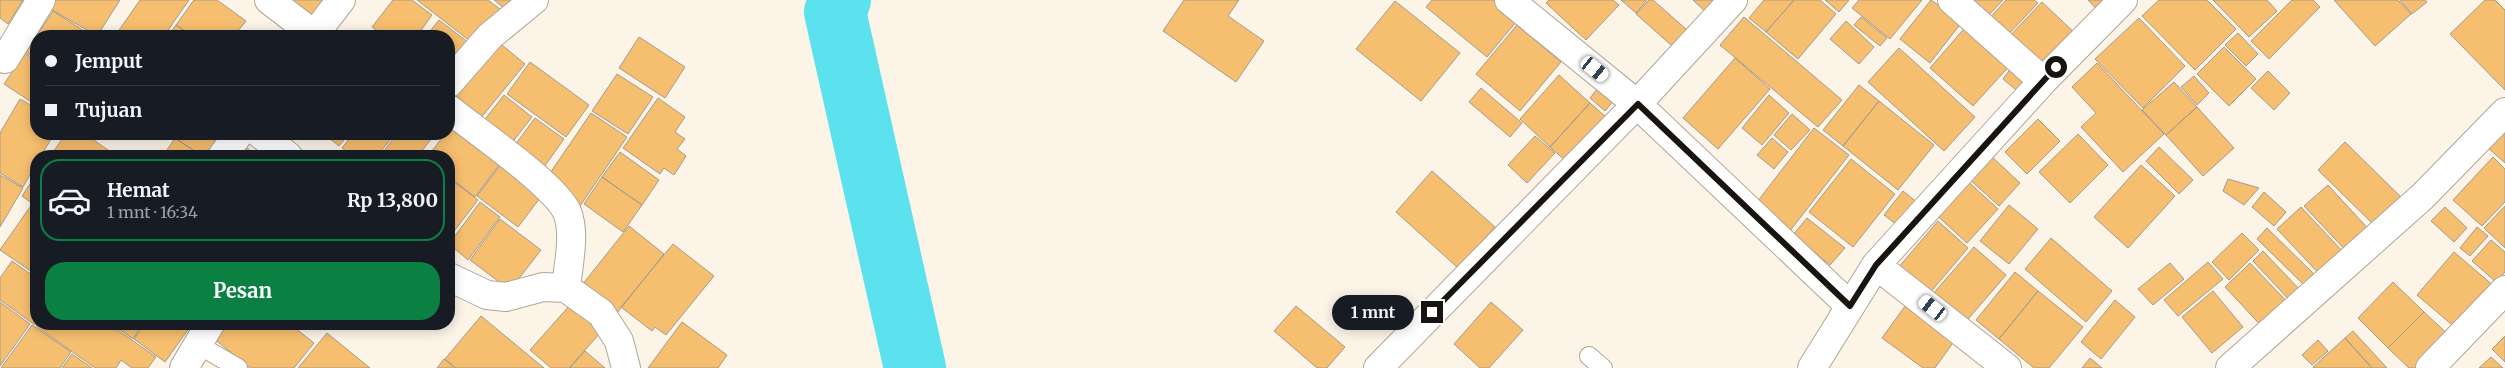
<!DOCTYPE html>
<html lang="id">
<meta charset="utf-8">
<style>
:root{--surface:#171b24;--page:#20242c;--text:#f1f3f6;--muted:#9ea1a6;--line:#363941;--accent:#0b8043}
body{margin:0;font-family:Merriweather,serif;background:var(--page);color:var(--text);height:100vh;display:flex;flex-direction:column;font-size:19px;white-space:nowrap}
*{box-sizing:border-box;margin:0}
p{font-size:16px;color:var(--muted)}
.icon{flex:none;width:28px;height:28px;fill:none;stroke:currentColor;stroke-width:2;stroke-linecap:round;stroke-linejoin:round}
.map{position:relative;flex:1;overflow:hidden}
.panel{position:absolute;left:30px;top:150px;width:425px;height:180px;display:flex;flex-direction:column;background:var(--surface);border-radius:20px;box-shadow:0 2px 12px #0003}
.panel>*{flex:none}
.banner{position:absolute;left:30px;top:30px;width:425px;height:110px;border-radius:20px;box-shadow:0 2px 12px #0003;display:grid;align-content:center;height:110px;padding:0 15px;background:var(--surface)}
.end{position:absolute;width:22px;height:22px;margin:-11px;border:6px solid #18140f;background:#fff;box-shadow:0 0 0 2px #fff}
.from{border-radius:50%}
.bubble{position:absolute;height:35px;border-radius:18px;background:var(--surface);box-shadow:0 2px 12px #0003;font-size:16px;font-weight:700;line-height:35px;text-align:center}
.car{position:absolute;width:15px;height:30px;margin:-15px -8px;border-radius:6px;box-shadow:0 0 4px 1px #0007;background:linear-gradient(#fff 24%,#345 0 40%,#fff 0 76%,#345 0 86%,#fff 0)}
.banner b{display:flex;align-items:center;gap:18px;height:48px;font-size:19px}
.banner b+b{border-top:1px solid var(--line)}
.banner i{width:12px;height:12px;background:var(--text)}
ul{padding:9px 0 0;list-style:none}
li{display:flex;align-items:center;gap:15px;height:82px;margin:0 10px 8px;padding:0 5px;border:2px solid transparent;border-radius:20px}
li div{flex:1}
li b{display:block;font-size:19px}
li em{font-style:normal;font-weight:700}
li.selected{border-color:var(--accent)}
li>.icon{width:45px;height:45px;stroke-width:1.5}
.button{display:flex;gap:10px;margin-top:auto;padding:10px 15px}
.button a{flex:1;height:58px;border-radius:20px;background:var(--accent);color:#fff;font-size:20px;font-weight:700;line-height:58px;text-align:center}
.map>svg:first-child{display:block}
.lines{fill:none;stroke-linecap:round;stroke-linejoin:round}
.river{stroke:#5ce1ef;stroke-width:62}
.building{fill:#f6be6f;stroke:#a59a8d}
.service-casing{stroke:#b1a698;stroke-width:20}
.minor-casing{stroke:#b1a698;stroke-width:30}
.service{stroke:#fff;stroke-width:18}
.minor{stroke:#fff;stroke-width:28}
.route{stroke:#18140f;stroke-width:6}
</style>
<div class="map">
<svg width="2505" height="368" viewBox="0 0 2505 368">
<rect width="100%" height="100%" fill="#fdf4e8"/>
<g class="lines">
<!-- river -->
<path class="river" d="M840 0 835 12 915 368"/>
</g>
<!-- building -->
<path class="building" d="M0 0H23L8 24 0 18Z
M54 0H120L97 36 49 8Z
M140 0H189L164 36H115Z
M194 0H217L246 21 234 36H192L176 25Z
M281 0H331L313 24Z
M393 0H412L432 15 417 36H384L372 27Z
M417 0H488L505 13 479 48Z
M494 0H517L508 11Z
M1184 0H1239L1228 16 1264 41 1236 82 1163 31Z
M1432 0H1498L1520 17 1487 57 1426 7Z
M1549 0H1613L1619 5 1586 40 1546 3Z
M1621 0H1647L1636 13Z
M1649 0H1653L1695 37 1680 53 1636 14Z
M1693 0H1727L1711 17Z
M1764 0H1794L1766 32 1749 18Z
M1794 0H1820L1836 14 1798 59 1766 32Z
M1825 0H1849L1839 12Z
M1859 0H1922L1890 39 1852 8Z
M1931 0 1962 22 1930 63 1900 39Z
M1961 0H2003L1983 21Z
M2006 0H2034L2038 3 2006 37 1988 20Z
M2088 0H2114L2100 13Z
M2159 0H2207L2236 29 2195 70 2142 16Z
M2213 0H2267L2277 11 2249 37Z
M2292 0H2313L2320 7 2269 59 2251 41Z
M2334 0H2398L2411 14 2375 46Z
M2400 0H2425L2427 2 2412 14Z
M2485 0H2495L2505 10V90L2450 34Z
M1395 1 1460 53 1421 101 1356 49Z
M2042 2 2078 36 2042 73 2006 40Z
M53 11 92 36H36V58L26 52Z
M1744 17 1842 100 1818 127 1720 45Z
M1861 17 1887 38 1880 46 1854 25Z
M2139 18 2185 66 2143 108 2095 59Z
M439 20 473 46 449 78V36H426Z
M1846 21 1874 47 1859 64 1830 39Z
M1969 23 2012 63 1973 106 1930 68Z
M176 25 192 36H168Z
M1517 25 1561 62 1520 111 1476 74Z
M2238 33 2258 54 2246 66 2225 45Z
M491 36 525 64 475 125 449 104V89Z
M639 37 685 67 665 98 619 68Z
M2224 47 2256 79 2229 106 2197 74Z
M1899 48 1975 117 1944 151 1868 82Z
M25 53 36 61V105L4 84Z
M1735 58 1770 89 1718 149 1683 118Z
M530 62 589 105 566 137 507 94Z
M2097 63 2164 134 2123 172 2081 127 2096 113 2072 87Z
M2012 67 2032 84 2022 95 2003 79Z
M2268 71 2290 93 2274 110 2251 88Z
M617 74 653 97 628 134 592 111Z
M1559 75 1590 103 1550 147 1520 119Z
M2194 76 2209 93 2197 105 2181 87Z
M2174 82 2197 107 2166 135 2142 110Z
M1859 85 1879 101 1843 146 1823 130Z
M1481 88 1522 123 1510 137 1469 102Z
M1598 88 1613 101 1605 111 1590 98Z
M504 95 532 117 507 149 479 127Z
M1769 95 1789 113 1762 145 1742 128Z
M658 98 685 117 675 132 685 139 677 149 686 156 674 175 664 168 660 174 623 148Z
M20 99 36 108V134H54L41 156H36V164L23 187 0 173V133Z
M1879 101 1934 145 1898 190 1843 146Z
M1590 103 1606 117 1567 162 1550 147Z
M2197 107 2234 148 2203 176 2166 135Z
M591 113 627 137 580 206 544 182Z
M1792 114 1810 130 1791 150 1774 135Z
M535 118 564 139 539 174 509 153Z
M2038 119 2060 141 2027 174 2005 152Z
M455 121 505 157 475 197 449 177V156H428L445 134H449V129Z
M2505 127V163L2487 147Z
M1814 128 1849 155 1789 232 1754 206Z
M66 134H85L108 150 103 156H50Z
M178 134H232L217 156H202L175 138Z
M324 134H349L339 146Z
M353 134H395L377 156H353L342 148Z
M397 134H435L418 156H380Z
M2078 134 2108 165 2070 203 2039 172Z
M1535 136 1555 153 1527 183 1508 165Z
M175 138 202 156H163Z
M1772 138 1788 152 1774 169 1757 155Z
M2345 142 2404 200 2377 228 2318 170Z
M241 143 257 156H230Z
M2159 147 2193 180 2179 194 2146 161Z
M620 152 659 180 642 205 602 177Z
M1990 155 2020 183 1999 206 1968 178Z
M2493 157 2505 169V202L2482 226 2453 200Z
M505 159 546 190 518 227 477 196Z
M1851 159 1895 194 1853 247 1809 212Z
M2141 165 2175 196 2128 248 2094 217Z
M1432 171 1495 227 1458 268 1396 212Z
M0 175 23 188 0 227Z
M36 175V206L22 196Z
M1962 176 1998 209 1967 243 1931 210Z
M602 177 642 205 623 232 584 204Z
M449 178 478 200 455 230 449 225Z
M2228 179 2259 188 2244 205 2223 191Z
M2328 185 2373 234 2350 255 2304 206Z
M1903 191 1923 207 1905 231 1884 215Z
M2264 192 2286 212 2274 226 2252 207Z
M480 202 500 217 468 260 449 244Z
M2009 205 2038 229 2009 264 1980 241Z
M2505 206V248L2484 228Z
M30 207 36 212 35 274 0 250Z
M2301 207 2347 256 2323 278 2277 229Z
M2445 207 2467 228 2454 242 2431 221Z
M1807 218 1845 248 1830 265 1793 235Z
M500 219 541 250 510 290 470 260Z
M1938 221 1968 248 1929 294 1898 268Z
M629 226 664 254 617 313 582 285Z
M2477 227 2488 236 2470 256 2460 248Z
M2267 228 2318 278 2307 288 2257 239Z
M2242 233 2259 250 2229 280 2212 262Z
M2051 238 2112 291 2086 322 2025 269Z
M2491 240 2505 252V272L2496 282 2472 261Z
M673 244 714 276 666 335 655 327 652 331 621 307Z
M1974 247 2006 275 1963 325 1931 296Z
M2263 251 2303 293 2292 303 2253 261Z
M2454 252 2495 287 2458 330 2417 295Z
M12 261 36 278 35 325 0 300V278Z
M2208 262 2223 279 2178 316 2164 300Z
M2170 263 2184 279 2153 305 2138 289Z
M2250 263 2292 307 2266 331 2225 287Z
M2015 272 2038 291 1999 339 1976 320Z
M2393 282 2424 312 2388 348 2358 318Z
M2038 291 2083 327 2049 368H2034L1999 339Z
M2213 291 2243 327 2212 353 2182 317Z
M2115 300 2135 317 2101 359 2081 342Z
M0 302 30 324 0 366Z
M1491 302 1523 330 1489 368H1480L1454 344Z
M1908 302 1957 337 1935 368H1923L1882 338Z
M570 305 601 332 569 368H551L530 350Z
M1296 306 1345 347 1327 368H1317L1274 331Z
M2424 312 2453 339 2424 368H2409L2388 348Z
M481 316 544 368H456L445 359Z
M682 322 727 355 718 368H648Z
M38 324H109L156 357 148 368H132L121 360 116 368H95L36 326Z
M112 324H143L133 339Z
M145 324H192L165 362 134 339Z
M223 324H290L314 343 294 368H250L212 337Z
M32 325 71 352 60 368H1Z
M2353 331 2387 368H2372L2345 338Z
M327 333 370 368H298Z
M2505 336V362L2492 349Z
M2345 338 2372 368H2314L2313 367Z
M2318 340 2328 351 2312 365 2302 355Z
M585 351 605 368H570Z
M72 354 92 368H62Z
M2491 357 2503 368H2479Z
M2090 358 2102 368H2082Z
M444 359 455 368H437Z"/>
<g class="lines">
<defs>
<path id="service" d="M197 344 238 368
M1589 356 1603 368"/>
<path id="minor" d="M269 0 316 36
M1509 0 1637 104 1850 306
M1952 0 2043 81
M313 36 341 0
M5 59 41 0
M449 83 490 36 534 0
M449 109C476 131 554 184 567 212 576 234 568 265 566 288
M260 134 288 156
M222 156 239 134
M1876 265 2007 368
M449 277 487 295 506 297 543 287 566 288 601 313 619 341 626 368
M184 368 210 324
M1378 368 1637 104 1733 0
M1812 368 1876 265 2043 81 2123 0
M2230 368 2423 196 2505 112
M2430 368 2505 290"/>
</defs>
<!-- service casing -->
<use href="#service" class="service-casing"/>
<!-- minor casing -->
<use href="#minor" class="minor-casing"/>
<!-- service -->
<use href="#service" class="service"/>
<!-- minor -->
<use href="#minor" class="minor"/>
</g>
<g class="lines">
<!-- route -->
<path class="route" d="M1432 312 1638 104 1850 306 1876 265 2056 67"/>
</g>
</svg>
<i class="end from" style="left:2056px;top:67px"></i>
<i class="end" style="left:1432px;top:312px"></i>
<div class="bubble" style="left:1332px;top:295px;width:82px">1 mnt</div>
<i class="car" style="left:1595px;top:69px;rotate:129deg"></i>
<i class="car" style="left:1933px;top:308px;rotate:308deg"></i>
<div class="banner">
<b><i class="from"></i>Jemput</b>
<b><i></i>Tujuan</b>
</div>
<section class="panel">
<ul>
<li class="selected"><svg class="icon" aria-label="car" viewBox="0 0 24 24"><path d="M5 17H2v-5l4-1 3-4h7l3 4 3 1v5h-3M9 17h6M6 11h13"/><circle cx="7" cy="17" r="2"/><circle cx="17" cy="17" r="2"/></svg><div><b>Hemat</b><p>1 mnt · 16:34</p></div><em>Rp 13,800</em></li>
</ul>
<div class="button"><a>Pesan</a></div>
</section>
</div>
